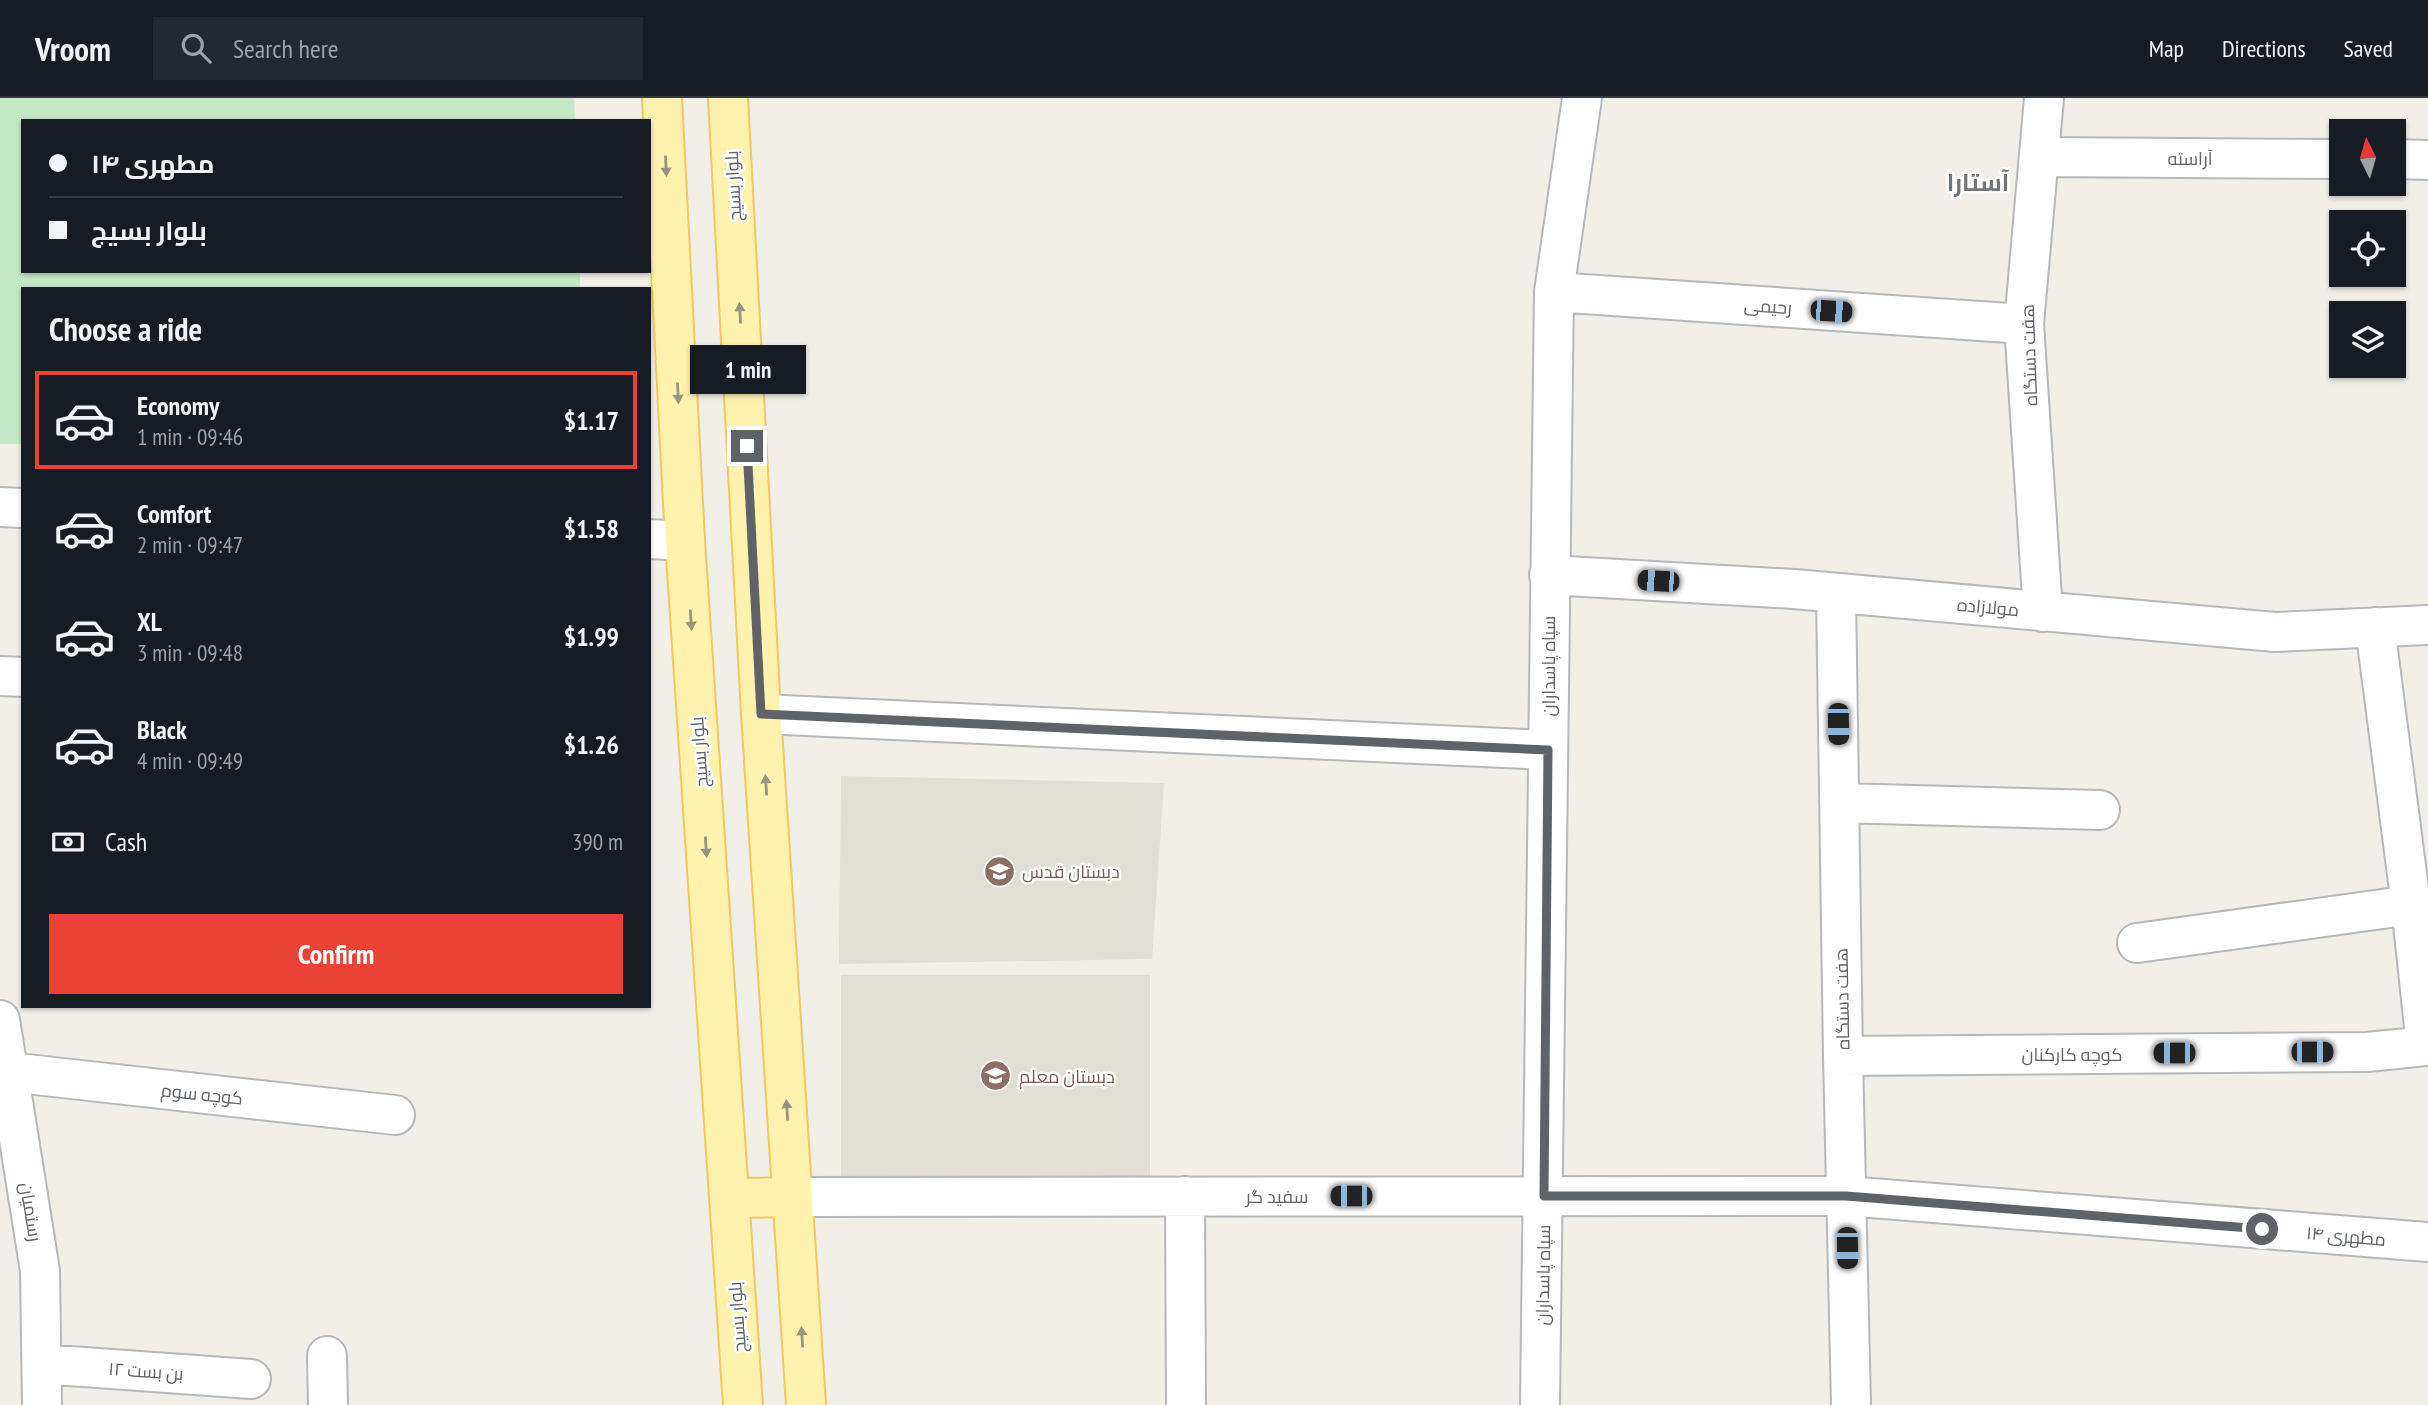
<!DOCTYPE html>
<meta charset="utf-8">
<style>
:root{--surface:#171b24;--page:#242831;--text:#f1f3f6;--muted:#9ea1a6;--line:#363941;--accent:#ea4335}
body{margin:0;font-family:"PT Sans Narrow",Cairo,sans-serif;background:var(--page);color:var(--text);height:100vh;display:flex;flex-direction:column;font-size:26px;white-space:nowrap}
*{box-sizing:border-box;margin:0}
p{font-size:23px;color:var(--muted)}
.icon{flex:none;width:38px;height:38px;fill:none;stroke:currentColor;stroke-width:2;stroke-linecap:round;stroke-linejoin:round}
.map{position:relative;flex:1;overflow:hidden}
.sheet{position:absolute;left:21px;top:189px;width:630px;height:721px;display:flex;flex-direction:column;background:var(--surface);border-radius:0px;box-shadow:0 2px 5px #0004}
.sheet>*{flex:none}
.guide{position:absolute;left:21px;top:21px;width:630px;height:154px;border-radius:0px;box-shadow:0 2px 5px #0004;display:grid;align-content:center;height:154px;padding:0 28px;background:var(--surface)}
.needle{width:46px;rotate:355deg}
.fabs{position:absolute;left:2329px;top:21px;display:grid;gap:14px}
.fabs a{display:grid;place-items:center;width:77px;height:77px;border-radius:0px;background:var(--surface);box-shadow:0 2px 5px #0004;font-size:35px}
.end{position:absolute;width:32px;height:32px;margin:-16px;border:9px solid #5f6368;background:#fff;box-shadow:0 0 0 4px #fff}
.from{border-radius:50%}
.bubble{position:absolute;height:49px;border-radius:0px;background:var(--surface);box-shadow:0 2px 5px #0004;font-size:23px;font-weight:600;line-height:49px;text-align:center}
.car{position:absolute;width:21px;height:42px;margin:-21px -10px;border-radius:9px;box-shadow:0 0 5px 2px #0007;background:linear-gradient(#222 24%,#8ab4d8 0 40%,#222 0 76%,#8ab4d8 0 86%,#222 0)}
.guide b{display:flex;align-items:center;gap:24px;height:66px;font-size:26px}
.guide b+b{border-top:2px solid var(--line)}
.guide i{width:18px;height:18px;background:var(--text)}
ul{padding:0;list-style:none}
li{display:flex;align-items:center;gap:21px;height:98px;margin:0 14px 10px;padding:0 14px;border:4px solid transparent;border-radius:0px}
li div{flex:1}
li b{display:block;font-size:26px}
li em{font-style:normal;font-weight:600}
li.selected{border-color:var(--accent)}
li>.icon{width:63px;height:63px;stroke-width:1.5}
h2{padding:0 28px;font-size:32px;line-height:84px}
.pay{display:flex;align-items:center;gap:18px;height:77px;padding:0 28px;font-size:26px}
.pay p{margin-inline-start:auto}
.cta{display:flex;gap:14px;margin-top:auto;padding:14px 28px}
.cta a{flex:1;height:80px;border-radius:0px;background:var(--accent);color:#fff;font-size:28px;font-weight:600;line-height:80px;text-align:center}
header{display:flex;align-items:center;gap:42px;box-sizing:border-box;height:98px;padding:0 35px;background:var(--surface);border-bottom:2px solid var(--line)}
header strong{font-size:33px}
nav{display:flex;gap:38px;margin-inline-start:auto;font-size:24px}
.search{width:490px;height:63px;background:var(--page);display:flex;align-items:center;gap:18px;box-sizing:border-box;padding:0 24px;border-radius:0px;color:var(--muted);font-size:26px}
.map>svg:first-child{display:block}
.education{fill:#e1ded6}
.green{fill:#c5e8c5}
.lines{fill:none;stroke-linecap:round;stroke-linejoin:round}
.minor-casing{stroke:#b5b8bc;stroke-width:42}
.major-casing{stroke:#f2c960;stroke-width:42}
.minor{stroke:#fff;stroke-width:38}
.major{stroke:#fff2af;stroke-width:38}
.oneway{fill:#979581}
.route{stroke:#5f6368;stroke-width:9}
.labels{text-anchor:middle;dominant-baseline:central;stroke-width:5;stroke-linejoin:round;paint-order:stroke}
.street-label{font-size:18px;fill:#5f6368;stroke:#fff}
.education-label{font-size:18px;fill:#785e54;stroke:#fff;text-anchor:start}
.district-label{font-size:24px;font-weight:bold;fill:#70757a;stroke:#fff}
</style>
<header>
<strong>Vroom</strong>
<div class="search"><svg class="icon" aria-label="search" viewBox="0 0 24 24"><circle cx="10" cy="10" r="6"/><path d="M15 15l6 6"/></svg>Search here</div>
<nav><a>Map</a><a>Directions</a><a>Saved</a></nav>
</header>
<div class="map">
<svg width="2428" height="1307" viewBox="0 0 2428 1307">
<rect width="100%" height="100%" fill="#f1efe8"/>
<!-- education -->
<path class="education" d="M841 678 1164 685 1152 861 839 866Z
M841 877H1150V1078L841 1083Z"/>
<!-- green -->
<path class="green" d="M0 0H574L575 23H23V173H580V191H23V346H0Z"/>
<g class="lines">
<defs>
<path id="minor" d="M2039 59 2342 61
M2394 61 2428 62
M1554 194 2024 226
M0 409 23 410
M649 441 685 443
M1549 477 1794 491 2275 534 2428 527
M1836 495 1843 958 1851 1307
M2043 514 2024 226 2044 0
M0 578 23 579
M761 616 1548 652
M1839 705 2100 712
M2411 807 2426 948
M2137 845 2411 807 2375 529
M0 922 40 1173 42 1307
M1843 958 2367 954 2428 948
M9 974 395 1017
M1185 1098 1186 1307
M793 1099 1846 1098 2428 1144
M327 1258 328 1307
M42 1266 251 1281
M1540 1307 1554 194 1582 0"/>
<path id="major" d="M662 0 685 443 743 1307
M728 0 761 616 806 1307
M729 1100 793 1099"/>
</defs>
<!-- minor casing -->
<use href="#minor" class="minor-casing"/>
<!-- major casing -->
<use href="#major" class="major-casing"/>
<!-- minor -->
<use href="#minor" class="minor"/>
<!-- major -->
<use href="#major" class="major"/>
</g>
<!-- one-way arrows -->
<defs><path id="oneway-solid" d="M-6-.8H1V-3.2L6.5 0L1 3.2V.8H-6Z" transform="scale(1.75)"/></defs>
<g class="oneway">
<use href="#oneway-solid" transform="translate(666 68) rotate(87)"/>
<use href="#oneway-solid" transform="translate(740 215) rotate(-93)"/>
<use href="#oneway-solid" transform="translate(678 295) rotate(87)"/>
<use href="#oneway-solid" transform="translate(691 522) rotate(86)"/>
<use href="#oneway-solid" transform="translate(766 687) rotate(-94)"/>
<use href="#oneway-solid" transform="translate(706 749) rotate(86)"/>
<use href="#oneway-solid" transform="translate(787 1012) rotate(-94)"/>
<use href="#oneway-solid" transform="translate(802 1239) rotate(-94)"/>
</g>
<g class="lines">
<!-- route -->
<path class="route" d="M747 348 761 616 1548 652 1544 1098H1846L2262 1131"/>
</g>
<!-- icons -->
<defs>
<symbol id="school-disc" viewBox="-11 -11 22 22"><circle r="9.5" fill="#8d6e63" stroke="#fff"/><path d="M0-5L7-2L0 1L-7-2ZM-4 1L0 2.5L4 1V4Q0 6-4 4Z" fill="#fff"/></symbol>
</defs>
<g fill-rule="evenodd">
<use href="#school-disc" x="982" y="756" width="35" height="35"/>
<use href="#school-disc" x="978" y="960" width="35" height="35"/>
</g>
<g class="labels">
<!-- street labels -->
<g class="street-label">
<text x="2190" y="60">آراسته</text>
<text transform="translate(733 88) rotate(-93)">بلوار بسیج</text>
<text transform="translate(1768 208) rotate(4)">رحیمی</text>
<text transform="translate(2029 257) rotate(-92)">هفت دستگاه</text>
<text transform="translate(1988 509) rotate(5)">مولازاده</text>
<text transform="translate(1548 568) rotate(-90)">سپاه پاسداران</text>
<text transform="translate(699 654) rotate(-94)">بلوار بسیج</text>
<text transform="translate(1842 901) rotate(-91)">هفت دستگاه</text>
<text x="2072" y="956">کوچه کارکنان</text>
<text transform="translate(202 996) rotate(6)">کوچه سوم</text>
<text x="1277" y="1098">سفید گر</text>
<text transform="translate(31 1114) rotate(81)">رستمیان</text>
<text transform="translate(2346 1138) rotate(5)">مطهری ۱۴</text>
<text transform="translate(1543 1177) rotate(-89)">سپاه پاسداران</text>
<text transform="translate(737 1219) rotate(-94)">بلوار بسیج</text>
<text transform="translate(146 1273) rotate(4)">بن بست ۱۲</text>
</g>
<!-- education labels -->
<g class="education-label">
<text x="1022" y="773">دبستان قدس</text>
<text x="1019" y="978">دبستان معلم</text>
</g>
<!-- district labels -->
<g class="district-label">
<text x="1978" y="84">آستارا</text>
</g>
</g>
</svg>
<div class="fabs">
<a><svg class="needle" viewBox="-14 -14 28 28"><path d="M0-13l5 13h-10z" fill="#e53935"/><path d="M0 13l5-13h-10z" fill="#9ea1a6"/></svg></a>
<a><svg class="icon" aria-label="locate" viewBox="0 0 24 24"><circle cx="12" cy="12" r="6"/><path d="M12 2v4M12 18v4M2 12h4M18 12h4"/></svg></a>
<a><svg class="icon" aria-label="layers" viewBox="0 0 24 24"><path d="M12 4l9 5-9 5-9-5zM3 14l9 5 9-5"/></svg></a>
</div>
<i class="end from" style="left:2262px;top:1131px"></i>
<i class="end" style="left:747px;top:348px"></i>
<div class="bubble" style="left:690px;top:247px;width:116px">1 min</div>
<i class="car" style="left:1831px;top:213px;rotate:94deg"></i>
<i class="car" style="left:1658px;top:483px;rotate:273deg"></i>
<i class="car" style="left:1838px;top:626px;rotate:179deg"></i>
<i class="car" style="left:2312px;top:954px;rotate:90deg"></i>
<i class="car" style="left:2174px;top:955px;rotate:270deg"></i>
<i class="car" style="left:1351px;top:1098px;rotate:270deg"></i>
<i class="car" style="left:1847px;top:1150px;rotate:179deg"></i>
<div class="guide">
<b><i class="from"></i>مطهری ۱۴</b>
<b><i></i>بلوار بسیج</b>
</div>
<section class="sheet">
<h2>Choose a ride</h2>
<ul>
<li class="selected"><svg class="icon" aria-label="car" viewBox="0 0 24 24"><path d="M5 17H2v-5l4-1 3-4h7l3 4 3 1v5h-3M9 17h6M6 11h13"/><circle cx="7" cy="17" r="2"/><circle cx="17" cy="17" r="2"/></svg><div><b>Economy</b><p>1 min · 09:46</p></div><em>$1.17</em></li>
<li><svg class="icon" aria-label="car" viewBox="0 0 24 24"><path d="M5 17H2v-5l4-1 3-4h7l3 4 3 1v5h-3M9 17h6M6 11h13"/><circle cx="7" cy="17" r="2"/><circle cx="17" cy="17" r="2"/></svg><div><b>Comfort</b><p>2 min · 09:47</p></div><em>$1.58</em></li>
<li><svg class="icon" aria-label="car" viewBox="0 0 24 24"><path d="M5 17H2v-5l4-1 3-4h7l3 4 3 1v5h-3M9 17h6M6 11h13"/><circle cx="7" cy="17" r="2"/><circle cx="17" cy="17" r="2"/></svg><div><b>XL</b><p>3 min · 09:48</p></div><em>$1.99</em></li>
<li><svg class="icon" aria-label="car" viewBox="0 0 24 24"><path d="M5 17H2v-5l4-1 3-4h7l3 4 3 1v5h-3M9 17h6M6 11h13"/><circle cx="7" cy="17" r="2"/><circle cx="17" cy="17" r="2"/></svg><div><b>Black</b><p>4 min · 09:49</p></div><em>$1.26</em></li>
</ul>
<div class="pay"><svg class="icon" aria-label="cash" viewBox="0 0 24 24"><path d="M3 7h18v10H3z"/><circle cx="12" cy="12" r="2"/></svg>Cash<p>390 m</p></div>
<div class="cta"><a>Confirm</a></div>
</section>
</div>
